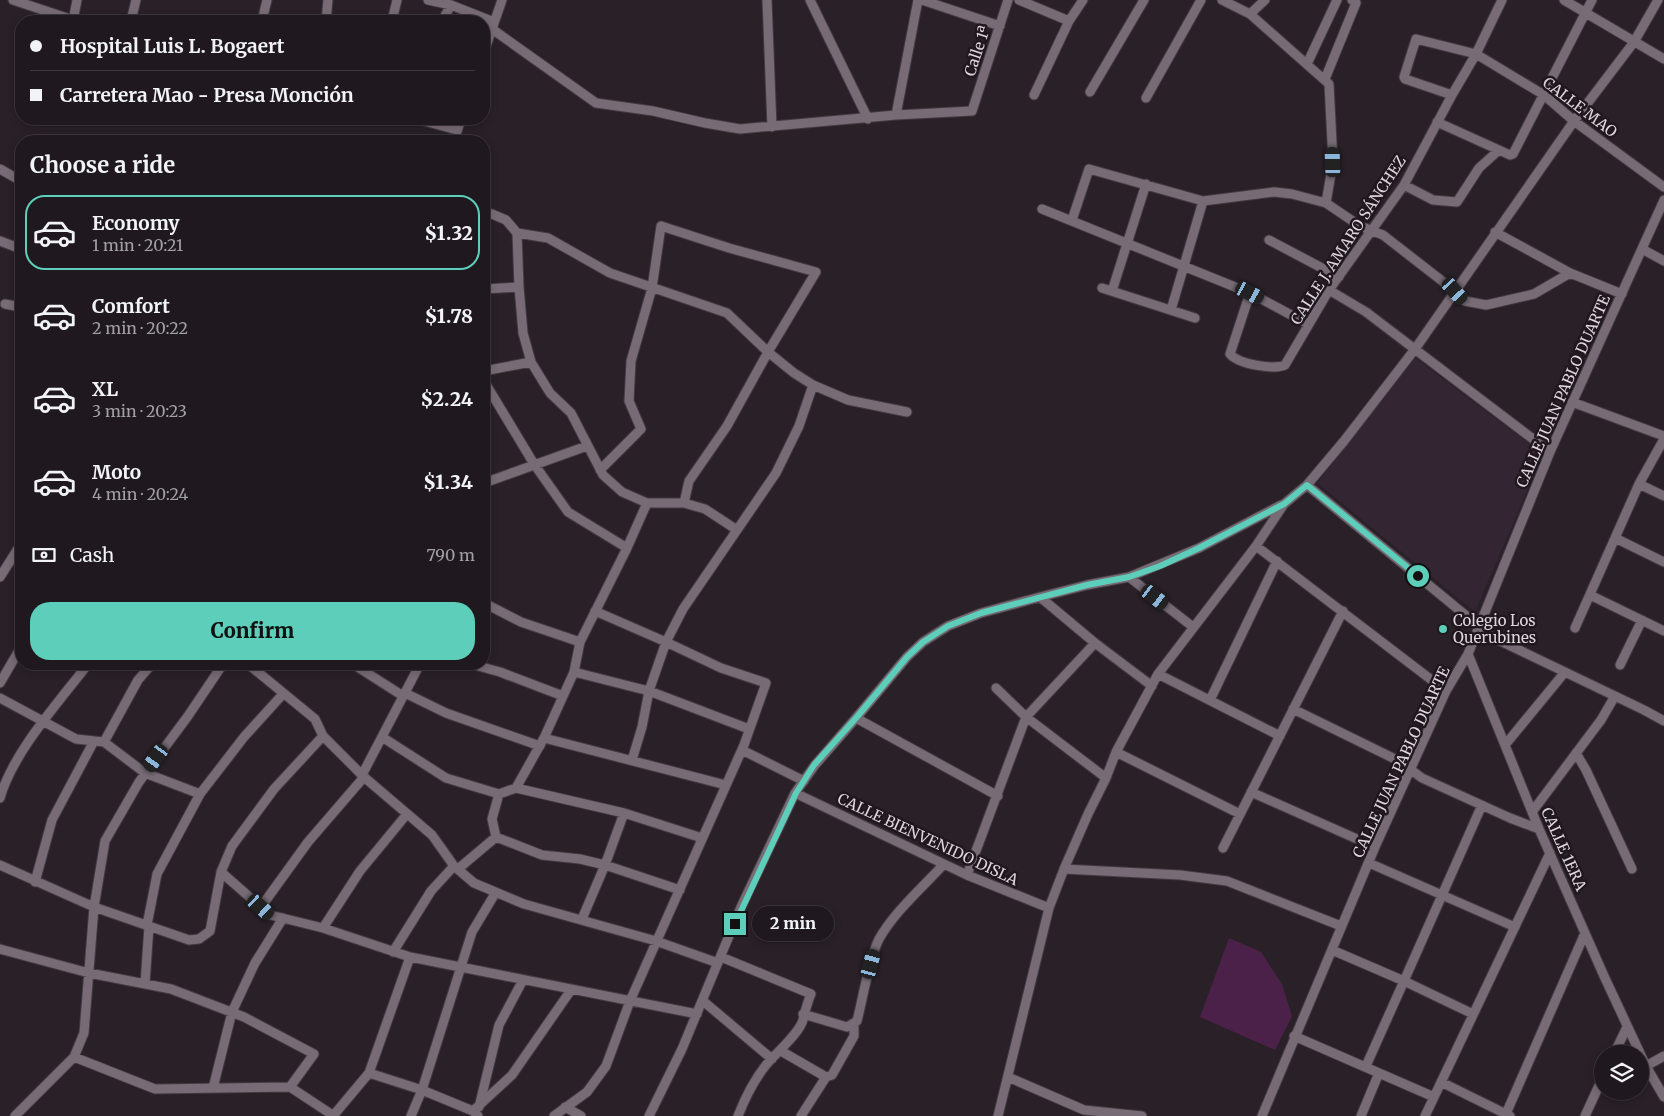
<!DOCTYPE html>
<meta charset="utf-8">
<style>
:root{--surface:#1f181e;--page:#272127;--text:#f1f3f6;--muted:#a1a0a4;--line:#3c373c;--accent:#5cceba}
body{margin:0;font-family:Merriweather,serif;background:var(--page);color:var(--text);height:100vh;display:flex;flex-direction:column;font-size:19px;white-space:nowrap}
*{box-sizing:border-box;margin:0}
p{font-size:16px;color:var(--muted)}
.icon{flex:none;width:28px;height:28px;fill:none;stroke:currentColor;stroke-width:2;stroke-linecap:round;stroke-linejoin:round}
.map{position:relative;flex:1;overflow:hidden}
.panel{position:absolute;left:15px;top:135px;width:475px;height:535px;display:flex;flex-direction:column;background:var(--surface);border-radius:20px;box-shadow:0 2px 8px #0003,0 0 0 1px var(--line)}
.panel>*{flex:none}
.top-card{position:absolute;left:15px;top:15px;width:475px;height:110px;border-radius:20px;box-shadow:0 2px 8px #0003,0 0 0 1px var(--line);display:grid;align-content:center;height:110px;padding:0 15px;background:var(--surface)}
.fabs{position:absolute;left:1594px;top:1045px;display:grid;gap:10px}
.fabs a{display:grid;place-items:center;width:55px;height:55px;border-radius:50%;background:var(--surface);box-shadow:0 2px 8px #0003,0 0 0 1px var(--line);font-size:25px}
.end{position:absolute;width:22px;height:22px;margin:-11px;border:6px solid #5cceba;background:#111;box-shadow:0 0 0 2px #111}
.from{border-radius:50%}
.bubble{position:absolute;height:35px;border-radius:18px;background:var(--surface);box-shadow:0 2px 8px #0003,0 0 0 1px var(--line);font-size:16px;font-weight:800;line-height:35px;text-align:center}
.car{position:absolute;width:15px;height:30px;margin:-15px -8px;border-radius:6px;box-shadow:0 0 4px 1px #0007;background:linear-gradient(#222 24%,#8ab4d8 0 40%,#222 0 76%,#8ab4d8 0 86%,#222 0)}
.top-card b{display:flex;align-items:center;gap:18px;height:48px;font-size:19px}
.top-card b+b{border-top:1px solid var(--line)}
.top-card i{width:12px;height:12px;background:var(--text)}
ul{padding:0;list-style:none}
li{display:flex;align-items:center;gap:15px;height:75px;margin:0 10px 8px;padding:0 5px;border:2px solid transparent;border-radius:20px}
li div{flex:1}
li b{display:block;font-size:19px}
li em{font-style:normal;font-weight:800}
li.on{border-color:var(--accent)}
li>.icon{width:45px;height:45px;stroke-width:1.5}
h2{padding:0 15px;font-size:22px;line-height:60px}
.pay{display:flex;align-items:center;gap:12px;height:55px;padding:0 15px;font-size:19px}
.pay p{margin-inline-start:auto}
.button{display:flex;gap:10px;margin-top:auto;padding:10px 15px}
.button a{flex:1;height:58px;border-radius:20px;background:var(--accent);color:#111;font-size:20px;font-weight:800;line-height:58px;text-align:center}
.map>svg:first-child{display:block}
.built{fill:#332532}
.green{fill:#4c2149}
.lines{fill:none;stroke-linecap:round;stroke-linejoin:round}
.minor-casing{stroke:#433a42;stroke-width:11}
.minor{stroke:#776b75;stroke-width:9}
.route{stroke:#5cceba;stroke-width:6}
.poi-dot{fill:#5cceba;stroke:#20171f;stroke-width:2}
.labels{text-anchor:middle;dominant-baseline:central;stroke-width:5;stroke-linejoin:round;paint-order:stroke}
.street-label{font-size:15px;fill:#ddd7dc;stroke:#20171f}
.poi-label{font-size:15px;fill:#ddd7dc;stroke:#20171f;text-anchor:start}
</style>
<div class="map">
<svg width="1664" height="1116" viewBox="0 0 1664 1116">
<rect width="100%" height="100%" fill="#292028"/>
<!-- built -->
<path class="built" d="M1414 357 1543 454 1475 612 1317 483Z"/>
<!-- green -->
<path class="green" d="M1229 938 1261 952 1282 984 1292 1016 1275 1050 1200 1017Z"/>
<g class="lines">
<defs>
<path id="minor" d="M13 0 76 21
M428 0 451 5 494 22
M767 0 772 127
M810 0 868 119
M922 0 1000 26
M1019 0 1069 21
M1222 0 1250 14 1329 84 1333 162 1326 203
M1564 0 1664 59
M1250 14 1265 0
M73 21 77 0
M131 21 136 0
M262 21 267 0
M326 21 328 0
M392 21 397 0
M442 21 451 5
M492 29 596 103 653 111 705 123 740 129 896 115 972 111 1008 0
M484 52 502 0
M1307 64 1337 0
M1325 79 1356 3 1352 0
M1090 92 1144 0
M1034 95 1069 21 1083 0
M1452 95 1405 79 1404 77 1416 39 1476 54 1544 95 1574 121 1664 187
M1146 98 1201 0
M896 115 918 0
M417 119 457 130
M1437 122 1510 155 1513 154 1592 0
M454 141 461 119
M0 169 21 181
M1404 185 1433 200 1457 202 1479 168 1499 150
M1042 209 1250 293 1308 324
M484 213 492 214 506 220 517 233 519 287 523 333 531 362 550 393 571 413 603 475 622 492 647 503H684L705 509 737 530
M1072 220 1089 169 1203 201
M1495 232 1570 273 1622 294
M517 233 548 238 610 273 727 313 768 352 794 373 813 385 848 400 907 412
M1269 240 1339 277
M0 241 21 249
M1642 249 1664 261
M1102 288 1195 318
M484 289 519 287
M1329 290 1366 312 1550 452
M1112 291 1146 184
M1250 293 1230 354C1238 364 1273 370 1285 365L1329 290 1404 185 1452 95 1476 54 1502 0
M5 304 21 307
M1171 310 1203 201 1274 192 1292 194 1326 203 1360 226 1383 235 1455 291 1465 301 1486 305 1534 294 1570 273
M484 371 531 362
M484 381 534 464 568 512 627 548
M1572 402 1664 436
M600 470 641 429 629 401 631 361 652 288 661 226 729 248 816 272 768 352 727 426 689 481 684 503
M484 483 587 446
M1639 484 1664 496
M1307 485 1492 637 1644 710 1664 721
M1615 538 1664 562
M1256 546 1446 691
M0 577 21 544
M1129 577 1193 627
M1590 595 1664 631
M1040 597 1095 643 1152 686
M484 603 521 622 580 642
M1575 628 1639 484 1664 439
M1468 654 1539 829 1604 976 1646 1066 1664 1097
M248 664 315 719 323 736 364 777 432 835 454 866 474 883 524 904 656 941 718 963
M353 664 403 696
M471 664 500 672 563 696
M1620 665 1642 620
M574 672 649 691 749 729
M1158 674 1280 736
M0 683 21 647
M996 688 1026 717 1106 778
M405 693 446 713 540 746
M0 698 76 739 104 742 145 773 200 794
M1210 700 1277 561
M1293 709 1399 761 1422 778 1510 818 1539 829
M856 718 998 796
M382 737 446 778 499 794 516 788 624 813 702 838
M544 738 726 785
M104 742 138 680 152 664
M1505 745 1565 672
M742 750 804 781
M1116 752 1240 814
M1576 753 1586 770 1632 869
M632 760 642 727 649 691 666 642 683 609 776 473 799 426 813 385
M362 775 420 664
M516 788 544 738 574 672 580 642 627 548 647 503
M1251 792 1375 847
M795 793 967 875 1049 908
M0 798C13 752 59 702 88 664
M1532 812 1601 720 1615 696
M496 837 492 819 499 794
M1223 848 1343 611
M1369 863 1515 927
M0 865 94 907 189 940 199 939 210 931 221 872 232 846 274 789 323 736
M458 869 496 837 542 855 580 859 605 865 680 890
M1064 869 1180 875 1227 881 1341 926
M221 872 270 915 323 928 410 957 697 1014
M967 875 1026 717 1095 643
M35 882 52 820 94 741
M261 907 308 842 364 777
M582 919 605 865 624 813
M147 925 157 874 200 794 244 737 283 694
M323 928 360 871 407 814
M0 949 89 973 171 989 244 1017 314 1054 290 1087
M1332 950 1404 981 1366 1066
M393 952 431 891 454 866
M721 957 811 994C807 1003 805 1012 803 1020 799 1034 775 1054 766 1065 754 1080 745 1098 738 1116
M145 984 149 926
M703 1001 772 1059
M803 1014 847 1027 857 1021C863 998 869 959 879 939 895 911 922 888 944 864
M1473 1014 1404 981 1482 805
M1294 1036 1434 1097
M781 1051 826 1077 832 1075 854 1036V1024
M1614 1054 1627 1027
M74 1057 155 1089 290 1087 334 1116
M1646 1066 1664 1056
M369 1073 422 1090 473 1111 478 1116
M1008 1077 1084 1110 1142 1116
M1441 1082 1510 1116
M213 1088 232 1012 255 963 283 918
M479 1107 499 1025 523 980
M565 1107 581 1116
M473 1111 512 1075 571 990
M15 1116 74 1057 84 1033 94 907 105 841 139 782 188 716 223 664
M333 1116 369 1073 410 957
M411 1116 422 1090 472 932 496 892
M554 1116 587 1092 606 1066 630 1001 744 745 766 683 721 668 666 642 595 611
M649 1116 682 1049 741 907 795 793 815 765 856 718 907 657 923 642 948 626 981 613 1040 597 1087 585 1129 577 1199 548 1281 505
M801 1116 826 1077
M998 1116 1049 908 1064 869 1088 814 1106 778 1116 752 1158 674 1256 546 1284 504 1307 485 1344 441 1415 349 1574 121 1634 42 1658 0
M1262 1116 1375 847 1446 691 1468 654 1550 452 1664 200
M1361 1116 1379 1073
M1425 1116 1550 853
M1505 1116 1585 933
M1585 1116 1602 1079"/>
</defs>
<!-- minor casing -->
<use href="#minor" class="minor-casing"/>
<!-- minor -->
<use href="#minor" class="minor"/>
</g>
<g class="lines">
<!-- route -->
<path class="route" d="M735 924 796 793 814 765 856 718 907 657 923 642 948 626 981 613 1087 585 1129 577 1160 566 1199 548 1284 504 1307 485 1418 576"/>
</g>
<!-- markers -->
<circle class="poi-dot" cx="1443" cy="629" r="5"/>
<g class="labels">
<!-- street labels -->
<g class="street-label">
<text transform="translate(977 51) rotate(-72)">Calle 1ª</text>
<text transform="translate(1580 107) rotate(37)">CALLE MAO</text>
<text transform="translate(1348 240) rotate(-57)">CALLE J. AMARO SÁNCHEZ</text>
<text transform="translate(1563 391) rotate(-66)">CALLE JUAN PABLO DUARTE</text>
<text transform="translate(1401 762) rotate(-65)">CALLE JUAN PABLO DUARTE</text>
<text transform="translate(928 839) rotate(25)">CALLE BIENVENIDO DISLA</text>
<text transform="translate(1564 849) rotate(66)">CALLE 1ERA</text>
</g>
<!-- poi labels -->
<g class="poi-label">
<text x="1453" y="620">Colegio Los<tspan x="1453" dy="17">Querubines</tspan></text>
</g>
</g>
</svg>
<div class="fabs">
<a><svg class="icon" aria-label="layers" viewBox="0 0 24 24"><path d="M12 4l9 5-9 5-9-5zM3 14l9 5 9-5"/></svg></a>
</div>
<i class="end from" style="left:1418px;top:576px"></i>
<i class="end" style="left:735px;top:924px"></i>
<div class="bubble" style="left:752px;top:906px;width:82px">2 min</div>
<i class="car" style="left:1333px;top:162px;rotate:358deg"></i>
<i class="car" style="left:1455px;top:291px;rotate:138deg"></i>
<i class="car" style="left:1250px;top:293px;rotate:118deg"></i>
<i class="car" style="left:1155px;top:597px;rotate:128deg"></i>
<i class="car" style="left:156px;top:758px;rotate:216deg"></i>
<i class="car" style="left:261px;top:907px;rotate:132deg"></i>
<i class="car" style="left:871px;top:964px;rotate:15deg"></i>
<div class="top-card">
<b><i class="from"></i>Hospital Luis L. Bogaert</b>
<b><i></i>Carretera Mao - Presa Monción</b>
</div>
<section class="panel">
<h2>Choose a ride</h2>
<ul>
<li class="on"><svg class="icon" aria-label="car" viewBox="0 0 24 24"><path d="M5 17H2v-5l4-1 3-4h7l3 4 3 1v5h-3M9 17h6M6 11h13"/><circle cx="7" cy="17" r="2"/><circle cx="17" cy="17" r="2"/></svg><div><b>Economy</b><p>1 min · 20:21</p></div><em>$1.32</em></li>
<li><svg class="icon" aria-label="car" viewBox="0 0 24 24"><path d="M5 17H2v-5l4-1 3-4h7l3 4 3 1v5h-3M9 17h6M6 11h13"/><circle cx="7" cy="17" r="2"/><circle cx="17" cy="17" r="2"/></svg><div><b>Comfort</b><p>2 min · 20:22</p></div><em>$1.78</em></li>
<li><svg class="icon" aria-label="car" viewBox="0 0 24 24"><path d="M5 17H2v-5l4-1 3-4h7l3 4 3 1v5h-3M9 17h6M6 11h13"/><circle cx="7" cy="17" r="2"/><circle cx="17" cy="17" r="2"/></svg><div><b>XL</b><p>3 min · 20:23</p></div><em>$2.24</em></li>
<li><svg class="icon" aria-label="car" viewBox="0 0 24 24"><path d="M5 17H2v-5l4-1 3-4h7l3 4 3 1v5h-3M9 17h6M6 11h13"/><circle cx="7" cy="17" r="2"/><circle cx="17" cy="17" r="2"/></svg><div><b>Moto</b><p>4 min · 20:24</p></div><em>$1.34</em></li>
</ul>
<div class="pay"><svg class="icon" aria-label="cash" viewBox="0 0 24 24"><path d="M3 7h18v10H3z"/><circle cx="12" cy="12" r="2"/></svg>Cash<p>790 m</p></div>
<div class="button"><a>Confirm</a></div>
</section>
</div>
